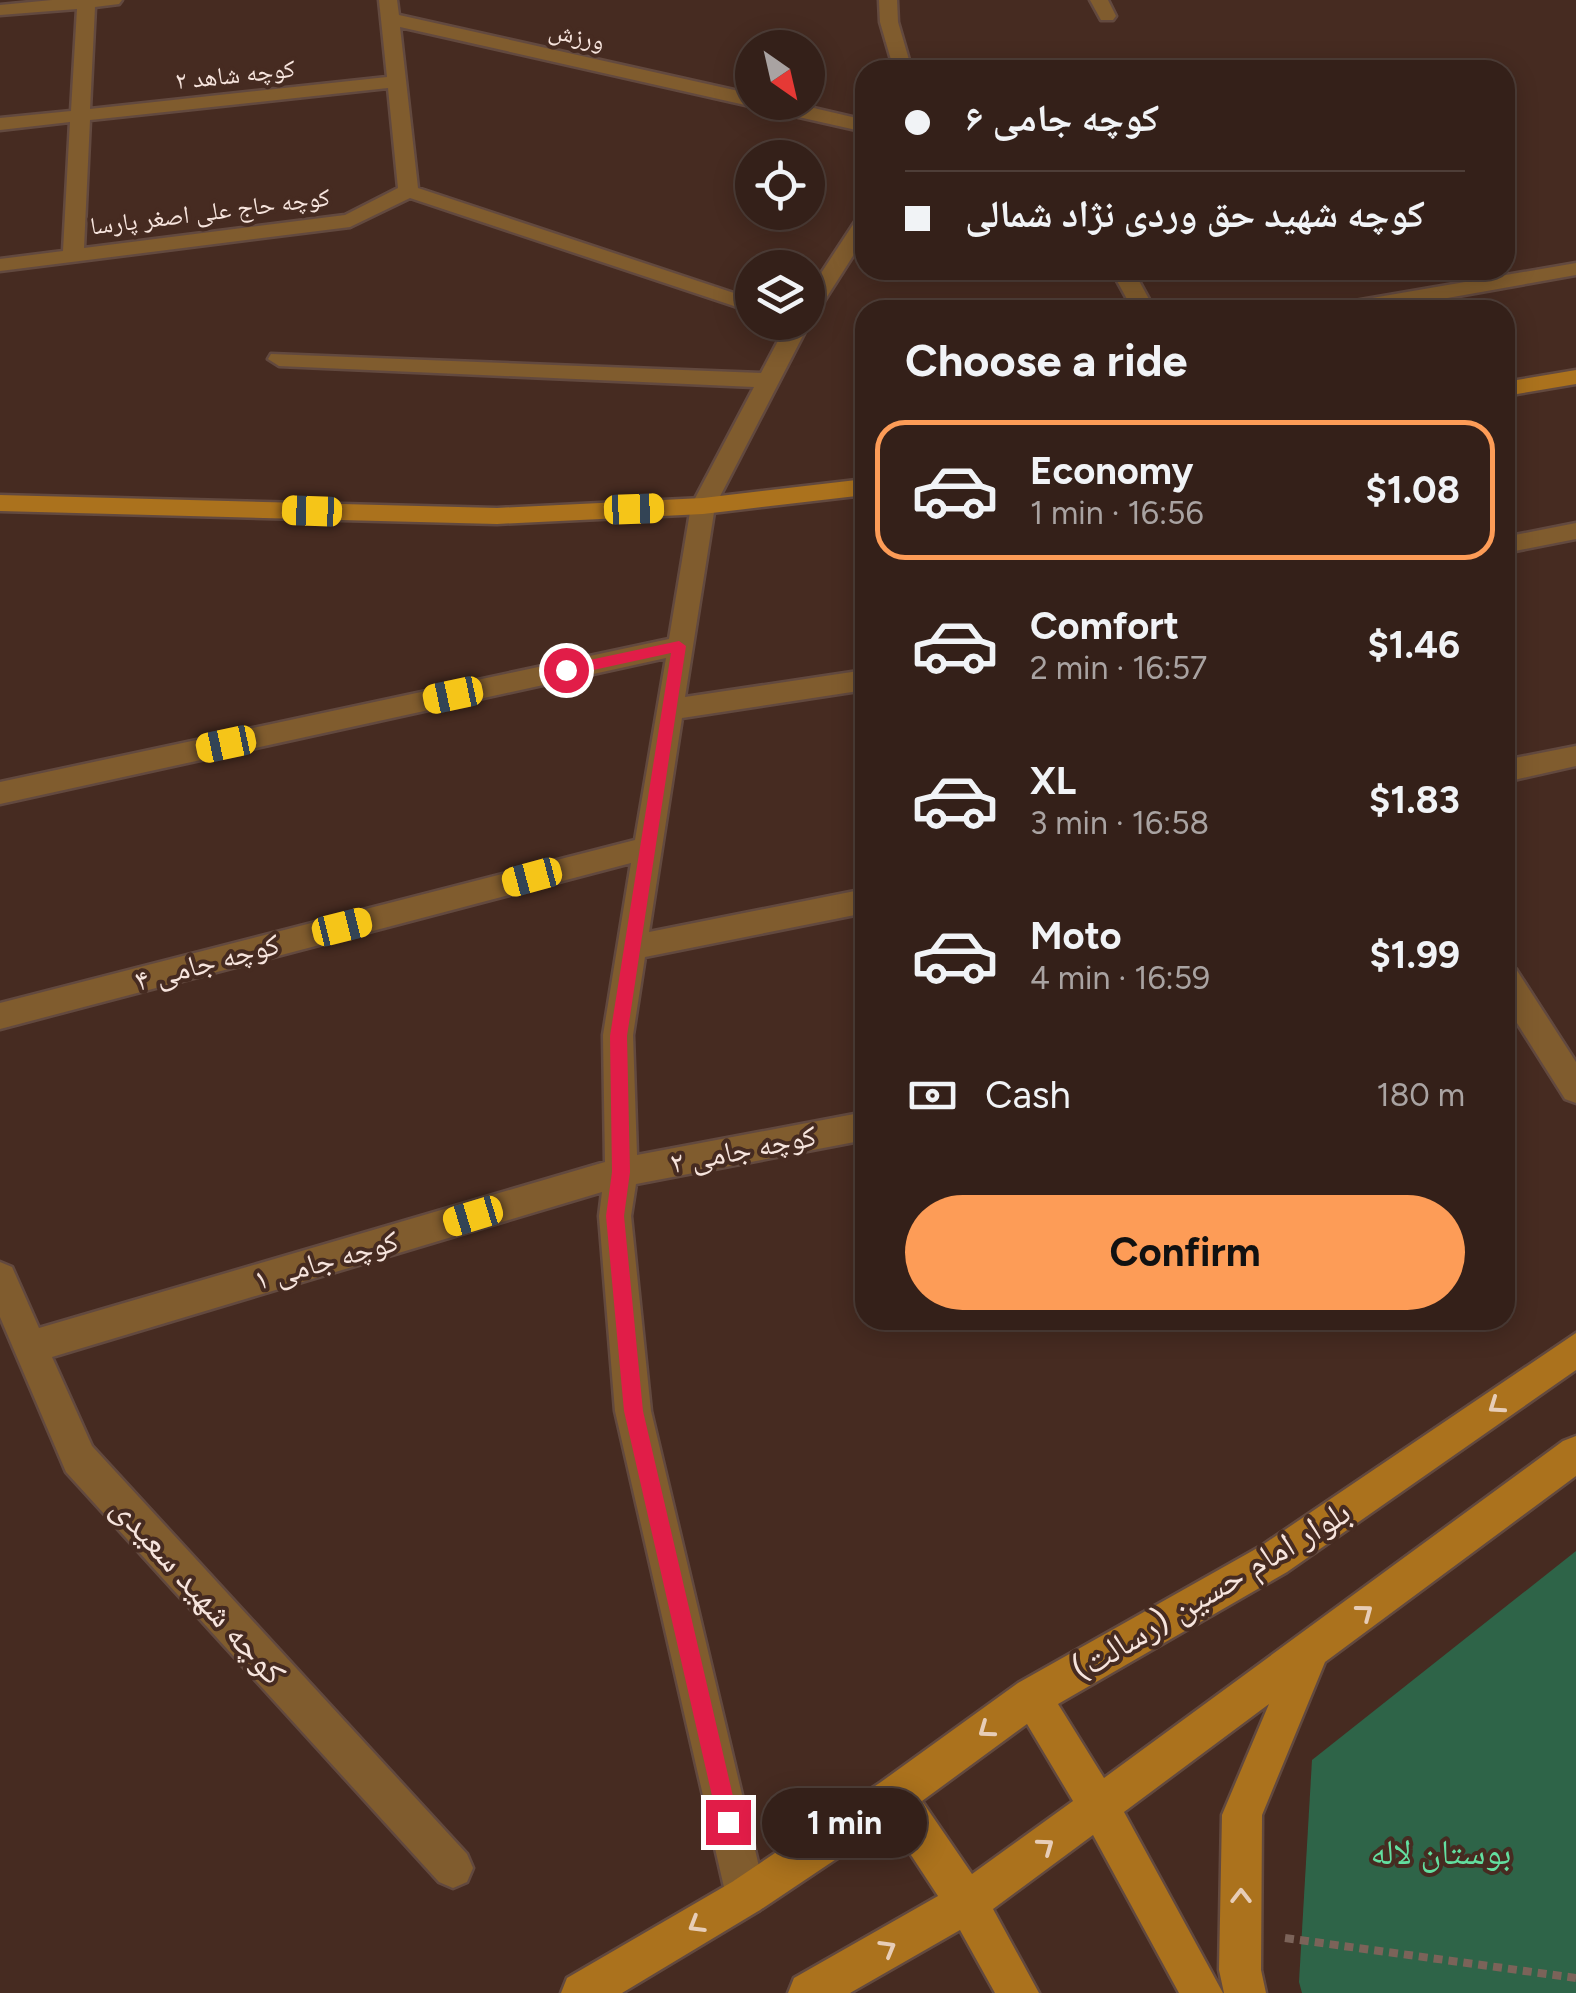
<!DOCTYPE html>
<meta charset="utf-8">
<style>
:root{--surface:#342019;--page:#3c2822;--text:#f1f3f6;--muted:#a9a3a2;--line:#4e3e38;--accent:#fd9c57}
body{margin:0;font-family:Figtree,"Noto Naskh Arabic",sans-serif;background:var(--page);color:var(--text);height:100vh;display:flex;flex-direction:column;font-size:38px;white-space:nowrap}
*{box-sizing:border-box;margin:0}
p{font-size:32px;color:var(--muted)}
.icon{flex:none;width:55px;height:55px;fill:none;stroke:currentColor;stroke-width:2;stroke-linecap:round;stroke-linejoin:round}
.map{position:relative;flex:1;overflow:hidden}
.drawer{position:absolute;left:855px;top:300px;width:660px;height:1030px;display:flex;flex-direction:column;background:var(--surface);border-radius:30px;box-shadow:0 5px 25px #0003,0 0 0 2px var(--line)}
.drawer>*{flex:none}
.banner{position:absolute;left:855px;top:60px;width:660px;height:220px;border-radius:30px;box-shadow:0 5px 25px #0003,0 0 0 2px var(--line);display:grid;align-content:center;height:220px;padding:0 50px;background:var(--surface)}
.needle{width:65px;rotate:146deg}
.controls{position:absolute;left:735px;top:30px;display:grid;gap:20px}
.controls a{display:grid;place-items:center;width:90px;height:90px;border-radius:50%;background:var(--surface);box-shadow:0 5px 25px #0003,0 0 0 2px var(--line);font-size:50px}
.end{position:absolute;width:45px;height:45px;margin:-22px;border:12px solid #e11d48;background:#fff;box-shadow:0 0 0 5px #fff}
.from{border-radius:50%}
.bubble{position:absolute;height:70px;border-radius:35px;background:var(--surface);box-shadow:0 5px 25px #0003,0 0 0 2px var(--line);font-size:32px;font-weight:700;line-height:70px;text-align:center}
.car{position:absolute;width:30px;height:60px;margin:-30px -15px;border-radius:12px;box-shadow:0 0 8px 2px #0007;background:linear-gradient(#f5c518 24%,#345 0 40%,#f5c518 0 76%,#345 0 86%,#f5c518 0)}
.banner b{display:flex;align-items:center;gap:35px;height:95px;font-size:38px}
.banner b+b{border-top:2px solid var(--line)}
.banner i{width:25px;height:25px;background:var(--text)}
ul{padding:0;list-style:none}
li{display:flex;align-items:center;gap:30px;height:140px;margin:0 20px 15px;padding:0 30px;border:5px solid transparent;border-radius:30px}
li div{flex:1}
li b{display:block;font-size:38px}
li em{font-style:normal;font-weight:700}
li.active{border-color:var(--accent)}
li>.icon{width:90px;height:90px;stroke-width:1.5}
h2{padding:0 50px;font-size:45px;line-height:120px}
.pay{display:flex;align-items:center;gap:25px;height:110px;padding:0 50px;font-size:38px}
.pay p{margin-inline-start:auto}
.button{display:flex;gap:20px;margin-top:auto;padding:20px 50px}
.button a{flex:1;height:115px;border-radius:60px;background:var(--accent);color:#111;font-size:40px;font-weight:700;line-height:115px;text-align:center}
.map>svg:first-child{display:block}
.green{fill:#2e6448}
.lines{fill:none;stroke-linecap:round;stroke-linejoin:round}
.street-casing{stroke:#62493f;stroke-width:5}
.secondary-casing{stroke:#62493f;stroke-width:5}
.path{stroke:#7b6359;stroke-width:8;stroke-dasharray:9 6;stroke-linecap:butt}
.street{fill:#805c2e;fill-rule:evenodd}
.secondary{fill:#ab721d;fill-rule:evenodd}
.oneway{stroke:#e7cdb7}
.route{fill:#e11d48}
.labels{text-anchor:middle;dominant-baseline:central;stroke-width:8;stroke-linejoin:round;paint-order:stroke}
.far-street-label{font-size:25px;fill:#f6e4dd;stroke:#462b21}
.street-label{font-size:30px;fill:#f6e4dd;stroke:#462b21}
.near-street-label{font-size:35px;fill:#f6e4dd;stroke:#462b21}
.near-park-label{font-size:35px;fill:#63dfa0;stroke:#462b21}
</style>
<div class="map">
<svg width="1576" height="1993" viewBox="0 0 1576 1993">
<rect width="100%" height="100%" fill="#462b21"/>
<!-- green -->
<path class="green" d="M1576 1551V1993H1302L1299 1982 1312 1760Z"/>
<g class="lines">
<defs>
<path id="street" d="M52 0H122L119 4 95 7 90 109 387 77 379 0H397L399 15 752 94V102H788L865 120V132L400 27 418 188 752 299V312L410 198 350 227 0 271V259L63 251 70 122 0 130V118L71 111 77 9 0 15V5ZM388 88 398 188 345 215 84 248 90 120Z
M879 0H897L898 22 912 70H894L880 22Z
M1090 0H1108L1116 16 1113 20H1101Z
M865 215V237L816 314 808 315V293L858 217Z
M1576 263V275L1380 310H1332L1343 303Z
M1111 270H1133L1155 310H1133Z
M808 318 810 322 715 506 685 697 865 670V690L682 718 649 932 865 889V913L645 957 633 1035 637 1155 865 1112V1140L636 1184 631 1216 651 1411 766 1896 760 1910 746 1916 732 1910 726 1896 615 1411 599 1216 602 1192 52 1357 92 1446 467 1854 473 1868 467 1882 453 1888 439 1882 66 1472 0 1317V1262L12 1267 39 1328 605 1162 603 1035 631 863 0 1029V1003L635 840 666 658 0 804V782L669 639 691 506 754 387 279 366 268 359 271 354 761 373 788 322H808Z
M1576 523V539L1505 553V537Z
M1576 746V766L1505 782V760Z
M1505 965 1516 969 1576 1062V1103L1565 1099 1505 1004Z"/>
<path id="secondary" d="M1576 370V384L1505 396V382Z
M865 479V495L703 514 497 524 0 511V495L497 508 703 498Z
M1576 1333V1370L1287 1572 1058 1704 1104 1778 1563 1441 1576 1436V1476L1325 1662 1262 1815 1261 1970 1266 1993H1224L1219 1970 1222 1815 1269 1704 1124 1812 1223 1993H1179L1093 1835 993 1909 1039 1993H995L960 1930 850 1993H788L794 1978 938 1896 890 1823 760 1910 622 1993H561L567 1978 732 1882 881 1782 1018 1683 1261 1546ZM1027 1724 1073 1801 972 1874 922 1801Z"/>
</defs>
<!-- street casing -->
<use href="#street" class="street-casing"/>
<!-- secondary casing -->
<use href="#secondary" class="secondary-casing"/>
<!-- path -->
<path class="path" d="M1285 1938 1576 1978"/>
<!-- street -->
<use href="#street" class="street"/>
<!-- secondary -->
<use href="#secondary" class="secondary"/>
</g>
<!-- one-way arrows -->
<defs><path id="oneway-chevron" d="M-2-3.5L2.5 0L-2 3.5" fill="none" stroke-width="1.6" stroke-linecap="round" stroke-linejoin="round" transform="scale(2.5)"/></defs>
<g class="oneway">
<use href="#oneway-chevron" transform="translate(1496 1406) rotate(145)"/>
<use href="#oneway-chevron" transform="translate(1365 1612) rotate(-37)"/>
<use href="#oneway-chevron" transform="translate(986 1730) rotate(144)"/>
<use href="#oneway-chevron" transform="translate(1046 1846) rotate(-36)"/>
<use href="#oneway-chevron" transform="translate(1241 1896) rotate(-90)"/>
<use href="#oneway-chevron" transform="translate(696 1925) rotate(149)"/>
<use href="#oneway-chevron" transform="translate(888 1948) rotate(-30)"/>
</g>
<!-- route -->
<path class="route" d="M679 641 686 646 627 1036 630 1172 624 1216 643 1411 739 1822 736 1829 728 1833 721 1829 718 1822 624 1411 606 1216 612 1172 610 1036 671 653 566 676 559 670 566 665Z"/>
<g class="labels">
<!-- far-street labels -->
<g class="far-street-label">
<text transform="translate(577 35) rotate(13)">ورزش</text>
<text transform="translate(235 74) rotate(-6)">کوچه شاهد ۲</text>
<text transform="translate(210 211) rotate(-7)">کوچه حاج علی اصغر پارسا</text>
</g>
<!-- street labels -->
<g class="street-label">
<text transform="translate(207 962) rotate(-15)">کوچه جامی ۴</text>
<text transform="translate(743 1149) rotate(-11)">کوچه جامی ۲</text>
<text transform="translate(326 1260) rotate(-16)">کوچه جامی ۱</text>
</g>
<!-- near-street labels -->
<g class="near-street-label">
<text transform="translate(199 1590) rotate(48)">کوچه شهید سعیدی</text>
<text transform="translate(1211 1590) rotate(-31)">بلوار امام حسین (رسالت)</text>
</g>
<!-- near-park labels -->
<g class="near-park-label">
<text x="1441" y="1852">بوستان لاله</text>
</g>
</g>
</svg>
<div class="controls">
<a><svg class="needle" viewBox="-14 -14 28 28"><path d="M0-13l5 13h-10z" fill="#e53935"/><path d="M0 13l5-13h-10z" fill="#a9a3a2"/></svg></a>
<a><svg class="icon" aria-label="locate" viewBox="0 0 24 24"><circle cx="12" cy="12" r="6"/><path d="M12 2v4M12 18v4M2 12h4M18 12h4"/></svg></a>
<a><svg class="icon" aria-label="layers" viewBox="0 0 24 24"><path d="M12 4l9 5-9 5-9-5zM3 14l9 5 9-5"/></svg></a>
</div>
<i class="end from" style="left:566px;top:670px"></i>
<i class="end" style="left:728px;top:1822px"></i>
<div class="bubble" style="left:762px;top:1788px;width:165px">1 min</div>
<i class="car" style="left:634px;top:509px;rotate:88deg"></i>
<i class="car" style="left:312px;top:511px;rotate:272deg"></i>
<i class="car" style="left:453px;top:695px;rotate:258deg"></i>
<i class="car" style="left:226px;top:744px;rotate:258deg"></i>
<i class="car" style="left:532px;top:877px;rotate:255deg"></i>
<i class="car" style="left:342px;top:927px;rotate:76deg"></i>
<i class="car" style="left:473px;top:1216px;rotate:253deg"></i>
<div class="banner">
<b><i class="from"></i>کوچه جامی ۶</b>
<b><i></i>کوچه شهید حق وردی نژاد شمالی</b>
</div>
<section class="drawer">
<h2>Choose a ride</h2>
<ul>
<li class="active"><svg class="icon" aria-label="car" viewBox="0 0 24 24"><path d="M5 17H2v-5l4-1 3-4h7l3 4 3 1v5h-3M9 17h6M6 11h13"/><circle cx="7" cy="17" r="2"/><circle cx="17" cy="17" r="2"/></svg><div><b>Economy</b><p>1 min · 16:56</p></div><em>$1.08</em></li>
<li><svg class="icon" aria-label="car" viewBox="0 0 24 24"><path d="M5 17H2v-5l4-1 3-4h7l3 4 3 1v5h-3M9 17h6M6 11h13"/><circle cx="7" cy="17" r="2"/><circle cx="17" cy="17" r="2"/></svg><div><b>Comfort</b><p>2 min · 16:57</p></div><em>$1.46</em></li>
<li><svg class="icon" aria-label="car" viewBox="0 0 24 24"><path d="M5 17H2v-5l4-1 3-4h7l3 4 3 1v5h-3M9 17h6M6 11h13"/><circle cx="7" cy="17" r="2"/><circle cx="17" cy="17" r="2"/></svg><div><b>XL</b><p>3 min · 16:58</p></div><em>$1.83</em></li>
<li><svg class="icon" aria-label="car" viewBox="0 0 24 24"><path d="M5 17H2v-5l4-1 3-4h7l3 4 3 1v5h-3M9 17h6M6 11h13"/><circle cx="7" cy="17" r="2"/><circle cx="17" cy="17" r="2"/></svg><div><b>Moto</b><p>4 min · 16:59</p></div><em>$1.99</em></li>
</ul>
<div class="pay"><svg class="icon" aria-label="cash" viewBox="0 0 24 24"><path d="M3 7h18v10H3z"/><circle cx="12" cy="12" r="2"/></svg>Cash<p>180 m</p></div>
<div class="button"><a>Confirm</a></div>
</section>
</div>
